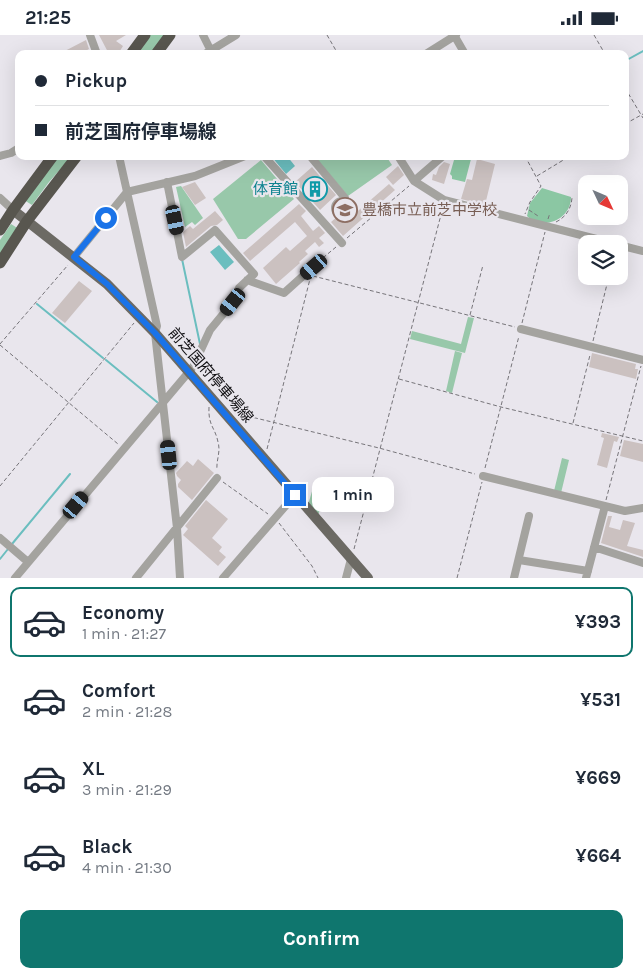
<!DOCTYPE html>
<meta charset="utf-8">
<style>
:root{--surface:#fff;--page:#f2f2f3;--text:#1f2937;--muted:#747a83;--line:#e0e1e3;--accent:#0f766e}
body{margin:0;font-family:Karla,"Noto Sans JP",sans-serif;background:var(--page);color:var(--text);height:100vh;display:flex;flex-direction:column;font-size:19px;white-space:nowrap}
*{box-sizing:border-box;margin:0}
p{font-size:16px;color:var(--muted)}
.icon{flex:none;width:28px;height:28px;fill:none;stroke:currentColor;stroke-width:2;stroke-linecap:round;stroke-linejoin:round}
.map{position:relative;height:543px;overflow:hidden}
.sheet{display:flex;flex-direction:column;background:var(--surface);flex:1}
.sheet>*{flex:none}
.banner{position:absolute;left:15px;top:15px;width:614px;height:110px;border-radius:10px;box-shadow:0 5px 20px #0002;display:grid;align-content:center;height:110px;padding:0 20px;background:var(--surface)}
.needle{width:32px;rotate:134deg}
.buttons{position:absolute;left:578px;top:140px;display:grid;gap:10px}
.buttons a{display:grid;place-items:center;width:50px;height:50px;border-radius:10px;background:var(--surface);box-shadow:0 5px 20px #0002;font-size:25px}
.end{position:absolute;width:22px;height:22px;margin:-11px;border:6px solid #1a73e8;background:#fff;box-shadow:0 0 0 2px #fff}
.from{border-radius:50%}
.bubble{position:absolute;height:35px;border-radius:10px;background:var(--surface);box-shadow:0 5px 20px #0002;font-size:16px;font-weight:700;line-height:35px;text-align:center}
.car{position:absolute;width:15px;height:30px;margin:-15px -8px;border-radius:6px;box-shadow:0 0 4px 1px #0007;background:linear-gradient(#222 24%,#8ab4d8 0 40%,#222 0 76%,#8ab4d8 0 86%,#222 0)}
.banner b{display:flex;align-items:center;gap:18px;height:48px;font-size:19px}
.banner b+b{border-top:1px solid var(--line)}
.banner i{width:12px;height:12px;background:var(--text)}
ul{padding:9px 0 0;list-style:none}
li{display:flex;align-items:center;gap:15px;height:70px;margin:0 10px 8px;padding:0 10px;border:2px solid transparent;border-radius:10px}
li div{flex:1}
li b{display:block;font-size:19px}
li em{font-style:normal;font-weight:700}
li.active{border-color:var(--accent)}
li>.icon{width:45px;height:45px;stroke-width:1.5}
.button{display:flex;gap:10px;margin-top:auto;padding:10px 20px}
.button a{flex:1;height:58px;border-radius:10px;background:var(--accent);color:#fff;font-size:20px;font-weight:700;line-height:58px;text-align:center}
.status{display:flex;justify-content:space-between;align-items:center;height:35px;padding:0 25px;background:var(--surface);direction:ltr}
.status svg{height:14px;fill:currentColor}
.map>svg:first-child{display:block}
.green{fill:#98c8aa}
.forest{fill:#8bc7a3}
.water{fill:#6bbebf}
.lines{fill:none;stroke-linecap:round;stroke-linejoin:round}
.stream{stroke:#6bbebf;stroke-width:2}
.building{fill:#cbc1c0}
.path{stroke:#767479;stroke-width:1;stroke-dasharray:4 2.5;stroke-linecap:butt}
.minor{stroke:#a4a39f;stroke-width:8}
.major{stroke:#6c6a64;stroke-width:10}
.highway{stroke:#58564f;stroke-width:11}
.route{stroke:#1a73e8;stroke-width:6}
.labels{text-anchor:middle;dominant-baseline:central;stroke-width:4.5;stroke-linejoin:round;paint-order:stroke}
.culture-label{font-size:15px;fill:#0d838f;stroke:#e9e6ed;text-anchor:end}
.education-label{font-size:15px;fill:#785e54;stroke:#e9e6ed;text-anchor:start}
.street-label{font-size:15px;fill:#0f0e11;stroke:#e9e6ed}
</style>
<div class="status"><b>21:25</b><svg viewBox="0 0 49 12"><path d="M0 12V9h3v3zM5 12V6h3v6zM10 12V3h3v9zM15 12V0h3v12zM26 1h20v11H26zM47 4h2v5h-2z"/></svg></div>
<div class="map">
<svg width="643" height="543" viewBox="0 0 643 543">
<rect width="100%" height="100%" fill="#e9e6ed"/>
<!-- green -->
<path class="green" d="M149 0H165L151 19H135Z
M57 121H72L49 147 32 170 24 165Z
M314 121H386L392 130 348 161Z
M261 125 294 164 246 204H238L213 164Z
M181 151 203 183 195 190 192 187 185 192 176 152Z
M11 189 19 194 0 222V205Z
M468 282 474 283 465 318 410 304 412 296 461 309Z
M455 316 462 318 452 358 446 356Z
M562 423 569 425 561 458 554 456Z
M315 446 326 449 327 459H324L318 481 308 470Z"/>
<!-- forest -->
<path class="forest" d="M471 124 465 147 452 144V141L450 139 454 125Z
M542 153 571 162C571 185 543 196 527 181L530 168Z"/>
<!-- water -->
<path class="water" d="M271 121H287L295 131 286 139Z
M219 210 234 227 225 235 210 217Z"/>
<g class="lines">
<!-- stream -->
<path class="stream" d="M625 26 643 16
M182 224 200 309
M37 269 103 323
M106 325 157 367
M12 509 70 439
M0 524 8 514"/>
</g>
<!-- building -->
<path class="building" d="M99 0H126L116 6 123 11 118 19H109Z
M86 5 89 14 80 19H59Z
M477 124 495 129 485 170 461 164 467 144 472 145Z
M444 127 450 129 444 149 432 145 433 139 436 140 439 132Z
M398 131 404 140 393 150 386 142Z
M312 132 336 160 320 175 295 147Z
M195 147 206 163 195 170 182 152Z
M389 149 395 155 343 201 331 187 338 181 344 188Z
M299 169 306 176 301 181 313 196 319 191 325 198 319 203 324 208 319 212 315 207 305 216 308 219 299 227 300 228 276 249 263 233 286 212 290 216 307 201 295 187 250 226 243 218Z
M215 176 223 185 217 190 211 191 186 212 183 197 190 191 193 194Z
M79 246 92 256 65 288 52 278Z
M592 318 636 329 635 334H638L636 344 589 332Z
M602 398 619 402 617 407 614 406 607 433 597 430 604 403 601 402Z
M624 405 643 409V427L620 421Z
M198 424 214 438 192 465 178 452V449L181 445 177 441 176 438 187 426 193 431Z
M206 465 228 484 212 503 222 512 219 516 226 522 218 531 183 500 188 494 185 491Z
M608 481H612L609 492 620 495 623 485 635 488 627 511 643 515V522L601 508Z"/>
<g class="lines">
<!-- path -->
<path class="path" d="M327 0 338 19
M594 0 605 19
M625 53 643 83
M625 89 643 79
M525 121 541 151 530 167 525 179
M537 141 570 121
M529 175 538 181
M548 184 550 178
M556 187C566 182 571 174 572 163
M347 203 409 151
M318 227 336 212
M313 241 515 292
M470 280 483 230
M522 288 545 197
M593 306 609 241
M0 309 68 230
M0 310 118 409
M399 344 501 372 643 406
M209 372C208 391 215 392 218 407 221 417 216 425 217 435
M235 378 379 413 475 439
M573 388 590 320
M267 414 310 244
M485 433 519 301
M223 447 268 479
M0 451 134 288
M606 465 641 331
M279 488 312 531 318 543
M354 514 443 172
M457 543 482 447"/>
<!-- minor -->
<path class="minor" d="M90 0 97 19
M203 0 212 18
M454 0 465 19
M205 19 236 0
M426 19 456 0
M0 121 11 118 19 113
M119 121 157 291 155 298 177 493 180 543
M264 121 342 208
M310 121 345 163 343 166
M398 121 414 146 444 165 616 209
M414 146 443 121
M0 163 13 175
M335 173a7 7 0 1 1 14 0a7 7 0 1 1-14 0Z
M619 210 643 216
M74 222 127 157 195 141 245 121
M247 245 284 258 313 232
M521 294 643 325
M483 441 625 476 643 473
M0 503 28 527
M594 512 643 528
M519 525 588 536
M15 543 193 332 210 295 233 267 239 253 254 239 215 195 182 222 167 147
M136 543 217 443
M223 543 295 460
M346 543 351 524
M514 543 529 481
M586 543 605 471"/>
<!-- major -->
<path class="major" d="M13 175 107 249 155 298 368 543"/>
<!-- highway -->
<path class="highway" d="M131 19 145 0
M156 19 170 0
M0 195 13 175 53 121
M0 228 27 186 77 121"/>
</g>
<g class="lines">
<!-- route -->
<path class="route" d="M106 183 74 222 107 249 155 298 295 460"/>
</g>
<!-- icons -->
<defs>
<symbol id="building-ring" viewBox="-11 -11 22 22"><circle r="9.5" fill="#e9e6ed" stroke="#0f9aa8" stroke-width="1.5"/><path d="M-4-6H4V6H1V3H-1V6H-4ZM-2.5-4.3h1.7v1.8h-1.7ZM.8-4.3h1.7v1.8H.8ZM-2.5-1h1.7V.8h-1.7ZM.8-1h1.7V.8H.8Z" fill="#0f9aa8"/></symbol>
<symbol id="school-ring" viewBox="-11 -11 22 22"><circle r="9.5" fill="#e9e6ed" stroke="#8d6e63" stroke-width="1.5"/><path d="M0-5L7-2L0 1L-7-2ZM-4 1L0 2.5L4 1V4Q0 6-4 4Z" fill="#8d6e63"/></symbol>
</defs>
<g fill-rule="evenodd">
<use href="#building-ring" x="301" y="140" width="28" height="28"/>
<use href="#school-ring" x="331" y="161" width="28" height="28"/>
</g>
<g class="labels">
<!-- culture labels -->
<g class="culture-label">
<text x="298" y="154">体育館</text>
</g>
<!-- education labels -->
<g class="education-label">
<text x="362" y="175">豊橋市立前芝中学校</text>
</g>
<!-- street labels -->
<g class="street-label">
<text transform="translate(211 340) rotate(49)">前芝国府停車場線</text>
</g>
</g>
</svg>
<div class="buttons">
<a><svg class="needle" viewBox="-14 -14 28 28"><path d="M0-13l5 13h-10z" fill="#e53935"/><path d="M0 13l5-13h-10z" fill="#747a83"/></svg></a>
<a><svg class="icon" aria-label="layers" viewBox="0 0 24 24"><path d="M12 4l9 5-9 5-9-5zM3 14l9 5 9-5"/></svg></a>
</div>
<i class="end from" style="left:106px;top:183px"></i>
<i class="end" style="left:295px;top:460px"></i>
<div class="bubble" style="left:312px;top:442px;width:82px">1 min</div>
<i class="car" style="left:175px;top:185px;rotate:168deg"></i>
<i class="car" style="left:314px;top:232px;rotate:229deg"></i>
<i class="car" style="left:233px;top:267px;rotate:219deg"></i>
<i class="car" style="left:169px;top:420px;rotate:354deg"></i>
<i class="car" style="left:76px;top:470px;rotate:40deg"></i>
<div class="banner">
<b><i class="from"></i>Pickup</b>
<b><i></i>前芝国府停車場線</b>
</div>
</div>
<section class="sheet">
<ul>
<li class="active"><svg class="icon" aria-label="car" viewBox="0 0 24 24"><path d="M5 17H2v-5l4-1 3-4h7l3 4 3 1v5h-3M9 17h6M6 11h13"/><circle cx="7" cy="17" r="2"/><circle cx="17" cy="17" r="2"/></svg><div><b>Economy</b><p>1 min · 21:27</p></div><em>¥393</em></li>
<li><svg class="icon" aria-label="car" viewBox="0 0 24 24"><path d="M5 17H2v-5l4-1 3-4h7l3 4 3 1v5h-3M9 17h6M6 11h13"/><circle cx="7" cy="17" r="2"/><circle cx="17" cy="17" r="2"/></svg><div><b>Comfort</b><p>2 min · 21:28</p></div><em>¥531</em></li>
<li><svg class="icon" aria-label="car" viewBox="0 0 24 24"><path d="M5 17H2v-5l4-1 3-4h7l3 4 3 1v5h-3M9 17h6M6 11h13"/><circle cx="7" cy="17" r="2"/><circle cx="17" cy="17" r="2"/></svg><div><b>XL</b><p>3 min · 21:29</p></div><em>¥669</em></li>
<li><svg class="icon" aria-label="car" viewBox="0 0 24 24"><path d="M5 17H2v-5l4-1 3-4h7l3 4 3 1v5h-3M9 17h6M6 11h13"/><circle cx="7" cy="17" r="2"/><circle cx="17" cy="17" r="2"/></svg><div><b>Black</b><p>4 min · 21:30</p></div><em>¥664</em></li>
</ul>
<div class="button"><a>Confirm</a></div>
</section>
